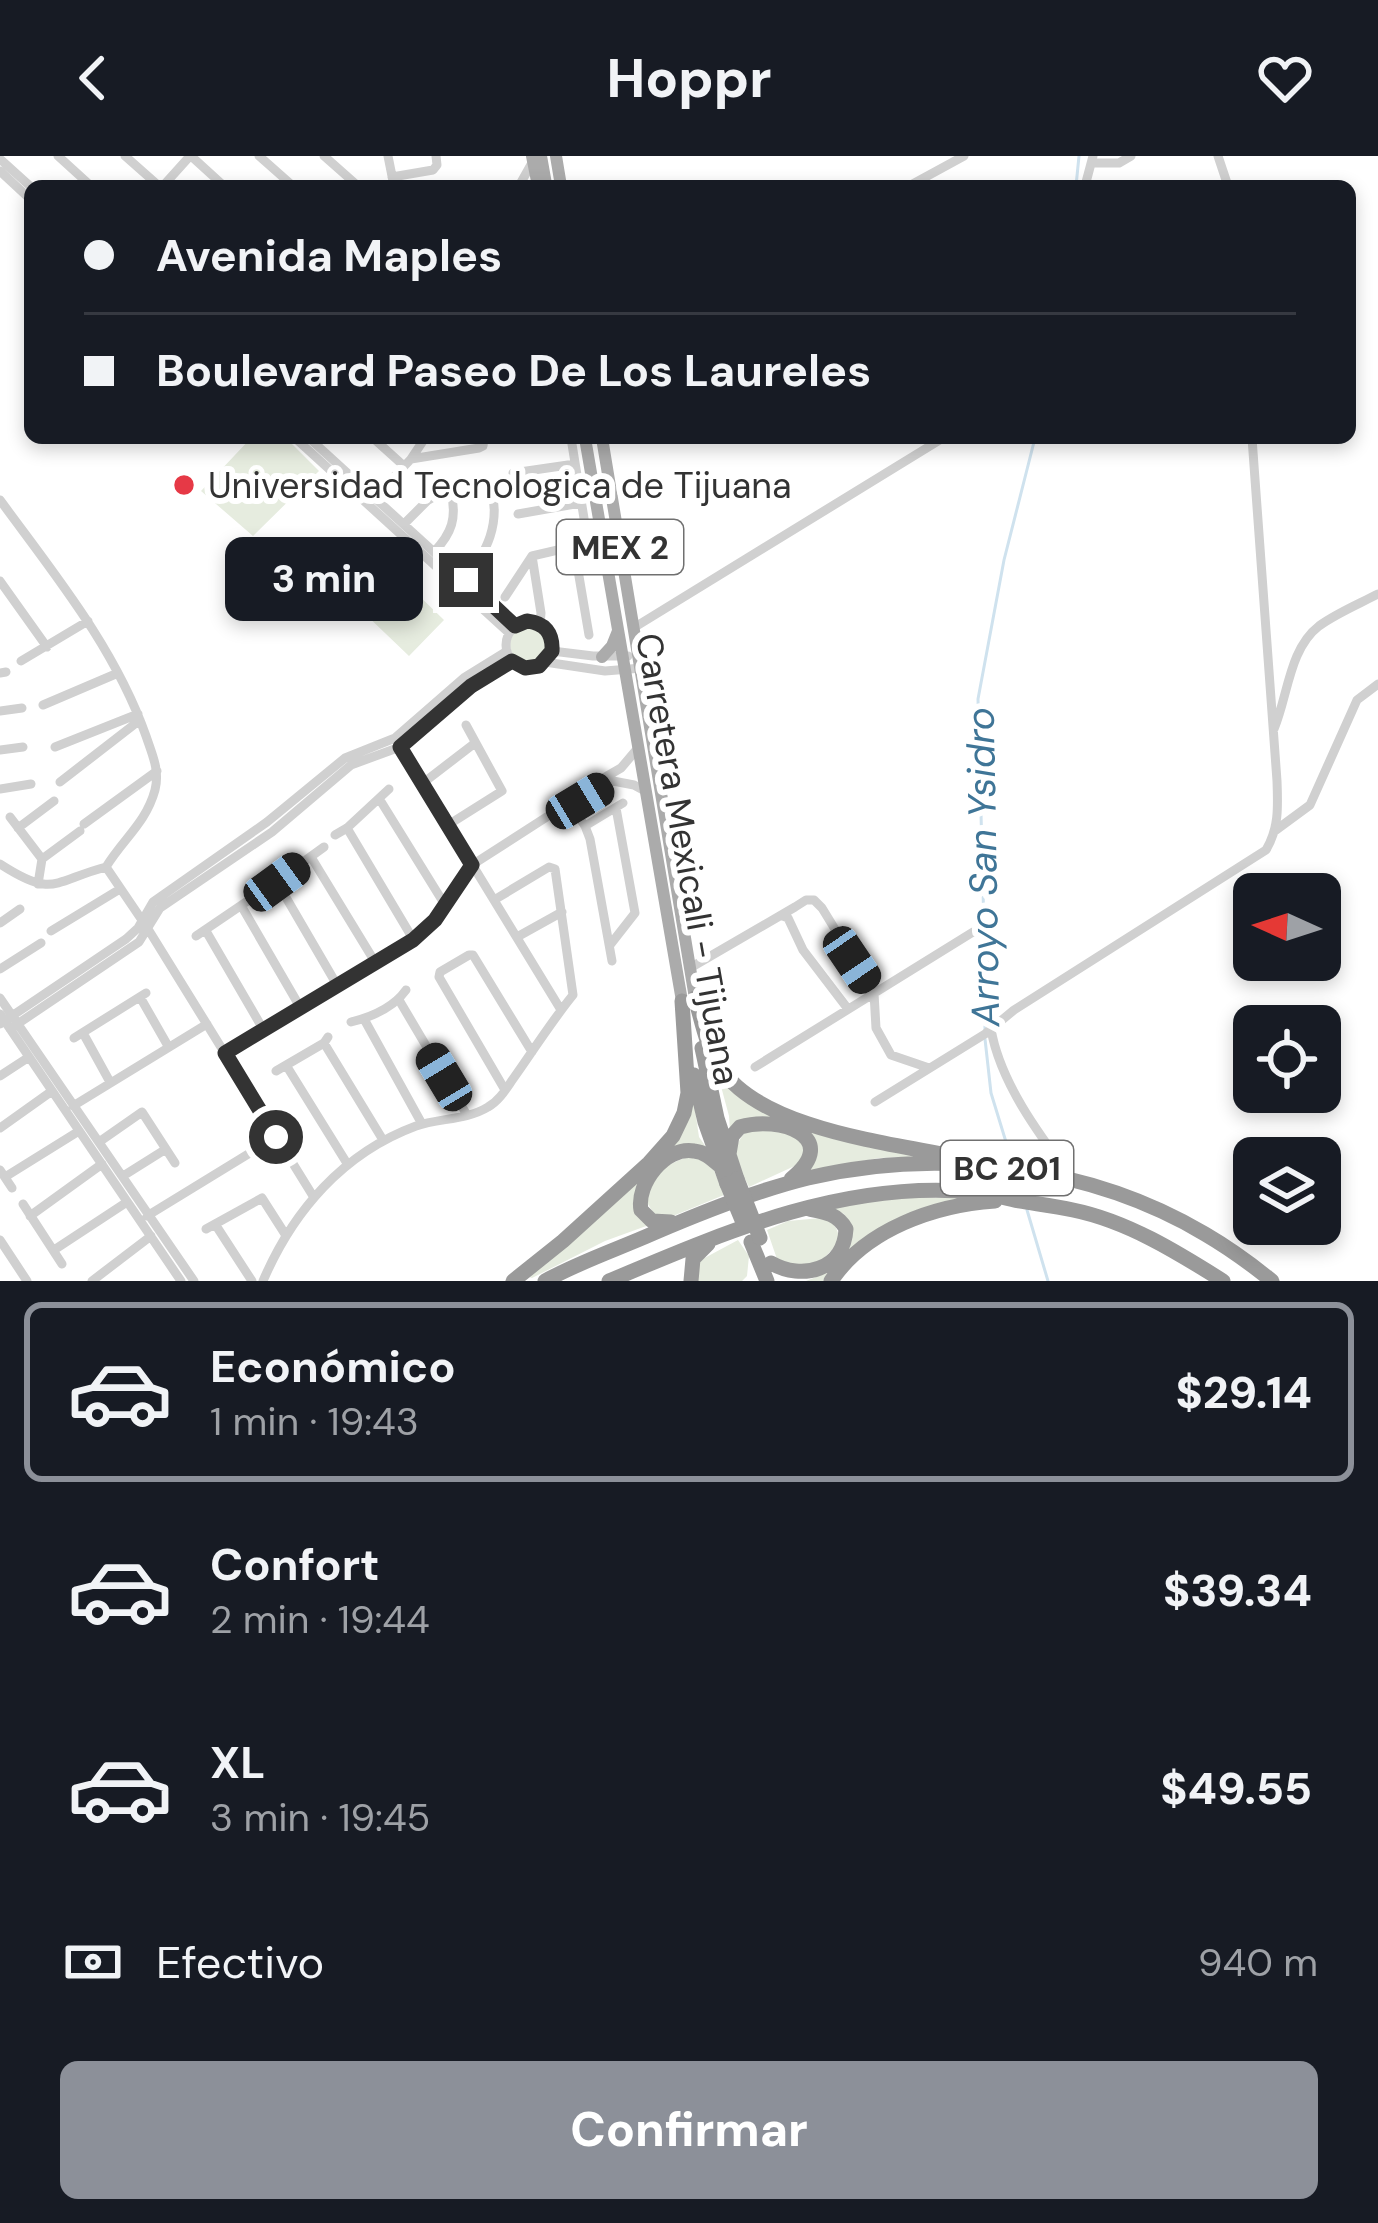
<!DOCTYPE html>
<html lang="es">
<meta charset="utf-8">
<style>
:root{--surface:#171b24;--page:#242831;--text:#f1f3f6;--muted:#9ea1a6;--line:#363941;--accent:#8c9099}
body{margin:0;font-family:"DM Sans",sans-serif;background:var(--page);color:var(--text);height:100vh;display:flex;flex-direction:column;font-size:45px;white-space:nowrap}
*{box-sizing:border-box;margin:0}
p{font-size:39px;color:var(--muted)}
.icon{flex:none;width:66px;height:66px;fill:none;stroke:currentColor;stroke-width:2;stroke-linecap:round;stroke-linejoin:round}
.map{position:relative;height:1125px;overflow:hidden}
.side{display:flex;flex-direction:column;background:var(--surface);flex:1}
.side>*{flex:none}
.guide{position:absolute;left:24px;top:24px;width:1332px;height:264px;border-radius:18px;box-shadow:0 6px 18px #0003;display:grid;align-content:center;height:264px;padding:0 60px;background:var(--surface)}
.needle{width:78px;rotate:273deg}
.tools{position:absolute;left:1233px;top:717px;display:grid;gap:24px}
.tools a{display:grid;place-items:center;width:108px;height:108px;border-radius:18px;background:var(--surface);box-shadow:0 6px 18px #0003;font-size:60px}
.end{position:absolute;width:54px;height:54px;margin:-27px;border:15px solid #333;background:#fff;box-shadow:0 0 0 6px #fff}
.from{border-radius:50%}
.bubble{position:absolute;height:84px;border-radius:18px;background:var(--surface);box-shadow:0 6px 18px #0003;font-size:39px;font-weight:800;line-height:84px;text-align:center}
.car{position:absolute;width:36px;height:72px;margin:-36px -18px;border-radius:15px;box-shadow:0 0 9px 3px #0007;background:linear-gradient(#222 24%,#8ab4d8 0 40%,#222 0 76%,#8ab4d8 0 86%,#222 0)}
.guide b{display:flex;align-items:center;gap:42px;height:114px;font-size:45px}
.guide b+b{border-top:3px solid var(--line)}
.guide i{width:30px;height:30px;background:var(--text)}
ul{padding:21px 0 0;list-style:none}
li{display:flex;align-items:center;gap:36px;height:180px;margin:0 24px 18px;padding:0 36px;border:6px solid transparent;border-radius:18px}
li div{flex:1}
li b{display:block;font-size:45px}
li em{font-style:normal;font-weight:800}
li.on{border-color:var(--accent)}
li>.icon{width:108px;height:108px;stroke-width:1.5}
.pay{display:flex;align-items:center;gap:30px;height:132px;padding:0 60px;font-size:45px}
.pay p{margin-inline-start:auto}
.cta{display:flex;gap:24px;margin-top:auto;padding:24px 60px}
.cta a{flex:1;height:138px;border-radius:18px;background:var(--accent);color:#fff;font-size:48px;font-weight:800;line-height:138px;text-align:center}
header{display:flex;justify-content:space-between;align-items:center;height:156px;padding:0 60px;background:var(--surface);font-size:54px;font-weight:800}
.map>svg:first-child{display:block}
.green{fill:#e6ecdf}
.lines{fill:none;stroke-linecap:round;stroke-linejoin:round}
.stream{stroke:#cfe2ee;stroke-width:3}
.minor{stroke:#d0d0d0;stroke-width:9}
.major{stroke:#ababab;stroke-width:12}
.highway{stroke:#9a9a9a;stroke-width:15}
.highway-bridge{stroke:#9a9a9a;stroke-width:15}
.route{stroke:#333;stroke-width:15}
.poi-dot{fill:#e63946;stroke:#fff;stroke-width:4.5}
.labels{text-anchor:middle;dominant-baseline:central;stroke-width:12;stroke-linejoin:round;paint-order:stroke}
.shield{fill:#fff;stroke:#707070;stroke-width:3}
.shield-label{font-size:33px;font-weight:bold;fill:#333}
.poi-label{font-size:36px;fill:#333;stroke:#fff;text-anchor:start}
.street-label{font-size:36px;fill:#333;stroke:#fff}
.water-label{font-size:39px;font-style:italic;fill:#3f7597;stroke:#fff}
</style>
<header><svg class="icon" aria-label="back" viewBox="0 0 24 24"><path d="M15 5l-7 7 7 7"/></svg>Hoppr<svg class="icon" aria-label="heart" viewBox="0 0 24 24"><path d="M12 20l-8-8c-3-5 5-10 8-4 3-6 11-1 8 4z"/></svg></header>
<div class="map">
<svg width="1378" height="1125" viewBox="0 0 1378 1125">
<rect width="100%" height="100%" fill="#fff"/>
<!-- green -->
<path class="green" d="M251 282H286L319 315 253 380 201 335Z
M374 396 444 464 409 500 339 433Z
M510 489a19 19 0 1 1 38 0a19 19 0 1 1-38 0Z
M715 908 760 950 937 1000 879 1002 806 1016 816 990C784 969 764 944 730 976L729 960Z
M693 940 699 981 706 991 692 988 643 1022 649 1069 605 1085 532 1122 529 1121 662 999Z
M749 972 800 978 805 998 799 1008 749 1031C737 1005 727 995 749 972Z
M696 998 713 1012 724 1039 673 1060 654 1058 645 1043C653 1013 670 1007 696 998Z
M893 1041 972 1042 924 1053 828 1125H806L821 1119 849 1065 844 1058 829 1051Z
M821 1062C835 1066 837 1071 840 1085L812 1115 777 1103 767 1074 788 1065Z
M738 1084 749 1100 747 1120 742 1125H698L699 1105Z"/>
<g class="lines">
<!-- stream -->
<path class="stream" d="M1076 30 1079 0
M984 772 978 543 1004 404 1035 282
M984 781 985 874
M985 883 991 937 1010 999
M1027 1054 1048 1125"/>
<!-- minor -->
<path class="minor" d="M58 0 91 30
M125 0 159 30
M191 0 224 30
M259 0 293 30
M324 0 358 30
M388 0 394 30
M1218 0 1228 30
M0 3 30 30
M1092 7H1119L1131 0
M0 15 30 43
M392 21 433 14 437 9 436 0
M163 30 190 0
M519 30 533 5
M909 30 964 0
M1085 30 1093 0
M295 282 509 477
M309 282 515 470
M373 282 404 310
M411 303 479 292 483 290 484 282
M513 317 575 308
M0 344C55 419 115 492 146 580 152 598 160 614 155 634 146 667 123 683 106 711
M372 344 411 303 425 282
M518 358 581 347
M404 368 427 345 437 339 491 331C501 368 487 395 465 425
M574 391 589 479
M434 396C452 377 457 362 451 336
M532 400 588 387 571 282
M532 400 541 457 540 468
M0 425 47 491
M505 441 532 400
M506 489a23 23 0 1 1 46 0a23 23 0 1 1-46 0Z
M635 471 943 282
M552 495 593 500H628
M21 505 88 465
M545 506 605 515 642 512
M0 517 6 516
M43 549 118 517
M0 555 22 552
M1274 573C1288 540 1289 493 1319 470 1337 457 1359 448 1378 438
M398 587 561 854
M55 591 138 558
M0 594 23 591
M60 626 140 564
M423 627 475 587
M0 633 31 628
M380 644 445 749
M573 644 580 645 613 625 634 629 645 635
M569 647 585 670 590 683 612 805
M10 661 42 703 38 728
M84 668 157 615
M448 669 502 635 466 569
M585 670 623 647
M18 672 54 645
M347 672 413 783
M1276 674 1310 649 1357 544 1378 528
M335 679 347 672 389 633
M311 701 375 806
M42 703 80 675
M0 708C54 743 53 725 106 711
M106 711 148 773 313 1040
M277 726 337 829
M266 733 324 691
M242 751 300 851
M783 760 788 762 803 794 848 853
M0 767 20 753
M51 775 120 733
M206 775 263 873
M196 780 252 742
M517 781 562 756
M610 789 635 757 616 652
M690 812 795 751 806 744H814L822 752 874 837 876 872 891 899 929 912
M0 813 41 787
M140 841 168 890
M0 842 194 1125
M399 844 467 959
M0 858 181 1125
M364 863 422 968
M351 866C371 861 394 851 406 834
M0 868 126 783 138 772 153 746 267 666 345 602 395 582 465 521 507 495
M10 873 139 786 160 752 272 676 351 609 400 591 471 530 512 505
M83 877 110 926
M74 882 146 837
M324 887 383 984
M225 897 413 783 435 764 472 709 573 644 576 638 621 612 638 592
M286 909 348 1009
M755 911 973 776H984L990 786C990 814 987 845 991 873 1000 927 1041 981 1073 1024
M276 915 324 887 328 881
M0 920 29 901
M505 934 439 821 440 816 469 799H473L532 896
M875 946 985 878 1014 854 1266 694C1279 672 1278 651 1277 625L1252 282
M73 950 207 868
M0 972 52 935
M99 986 142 956 175 1007
M0 1014 12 1032
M123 1020 166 993
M5 1021 79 975
M23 1048 62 1108
M30 1060 102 1008
M147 1060 276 981
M215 1068 252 1125
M206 1073 262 1042 285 1078
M0 1084 27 1125
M54 1094 127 1046
M92 1125 151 1080
M263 1125C293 1055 343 997 416 970 439 962 467 964 488 951 499 945 506 933 513 923 533 895 551 866 573 839L555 713 549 711 494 744"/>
<!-- major -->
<path class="major" d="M532 0 538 30
M541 0 546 28
M556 0 561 30
M585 282 682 845
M602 282 695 842
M602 501 612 490 618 475"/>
<!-- highway -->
<path class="highway" d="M695 842C702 865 706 891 720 911 759 973 890 987 957 1001
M702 892 717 962 737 1023
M694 919 705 966 727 1028
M729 998 732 980 740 971C779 959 843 981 791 1023
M671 1066 652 1065 641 1054C636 1028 665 990 694 995 705 996 712 1003 720 1010
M751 1086 767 1125
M771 1107C802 1125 844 1114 846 1073 838 1058 825 1056 809 1053
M513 1125 563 1085 649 1007 673 980 684 957 688 937 682 845
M545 1125C579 1106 618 1093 654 1077 703 1056 755 1035 808 1022 939 991 1089 1009 1205 1078 1229 1092 1251 1108 1272 1125
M609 1125C725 1076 844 1024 973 1036 989 1037 1003 1042 1019 1045 1037 1048 1055 1050 1073 1054 1127 1065 1177 1096 1223 1125
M691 1125 693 1103 708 1088
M831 1125C866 1073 935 1049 995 1045"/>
<!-- highway-bridge -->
<path class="highway-bridge" d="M737 1023 760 1082
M727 1028 744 1069"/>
</g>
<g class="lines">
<!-- route -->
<path class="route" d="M276 981 225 897 413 784 435 764 472 709 400 591 471 530 512 505 525 512 539 510 552 495C553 477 545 467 527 465L515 470 466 424"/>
</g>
<!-- markers -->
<circle class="poi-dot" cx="184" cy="329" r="12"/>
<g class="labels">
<!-- shield labels -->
<g class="shield">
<rect x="557" y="364" width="126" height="54" rx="9"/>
<rect x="941" y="985" width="132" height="54" rx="9"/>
</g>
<g class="shield-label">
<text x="620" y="391">MEX 2</text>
<text x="1007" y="1012">BC 201</text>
</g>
<!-- poi labels -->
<g class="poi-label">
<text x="208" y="329">Universidad Tecnologica de Tijuana</text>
</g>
<!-- street labels -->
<g class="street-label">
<text transform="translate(688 703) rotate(80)">Carretera Mexicali - Tijuana</text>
</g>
<!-- water labels -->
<g class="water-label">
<text transform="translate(983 711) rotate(-91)">Arroyo San Ysidro</text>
</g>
</g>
</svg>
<div class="tools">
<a><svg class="needle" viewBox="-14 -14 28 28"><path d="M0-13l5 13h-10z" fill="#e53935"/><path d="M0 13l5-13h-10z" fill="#9ea1a6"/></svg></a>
<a><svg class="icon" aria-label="locate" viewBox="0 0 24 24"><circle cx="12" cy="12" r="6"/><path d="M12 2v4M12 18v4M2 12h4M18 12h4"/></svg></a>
<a><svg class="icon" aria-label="layers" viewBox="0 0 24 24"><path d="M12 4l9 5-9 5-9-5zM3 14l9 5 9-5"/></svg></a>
</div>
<i class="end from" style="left:276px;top:981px"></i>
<i class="end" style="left:466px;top:424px"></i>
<div class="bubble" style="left:225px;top:381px;width:198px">3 min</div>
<i class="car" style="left:580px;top:645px;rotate:59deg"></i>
<i class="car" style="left:277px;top:726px;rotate:54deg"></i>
<i class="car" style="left:852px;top:804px;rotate:146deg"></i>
<i class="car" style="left:444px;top:921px;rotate:329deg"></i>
<div class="guide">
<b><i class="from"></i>Avenida Maples</b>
<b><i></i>Boulevard Paseo De Los Laureles</b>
</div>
</div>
<section class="side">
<ul>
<li class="on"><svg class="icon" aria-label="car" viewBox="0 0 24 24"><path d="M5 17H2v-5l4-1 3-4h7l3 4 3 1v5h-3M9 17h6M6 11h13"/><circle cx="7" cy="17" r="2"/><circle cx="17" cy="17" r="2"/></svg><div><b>Económico</b><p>1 min · 19:43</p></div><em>$29.14</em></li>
<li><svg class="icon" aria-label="car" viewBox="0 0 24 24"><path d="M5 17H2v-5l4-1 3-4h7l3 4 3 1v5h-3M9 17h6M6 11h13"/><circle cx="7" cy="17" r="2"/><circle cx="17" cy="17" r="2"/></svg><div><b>Confort</b><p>2 min · 19:44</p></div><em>$39.34</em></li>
<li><svg class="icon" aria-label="car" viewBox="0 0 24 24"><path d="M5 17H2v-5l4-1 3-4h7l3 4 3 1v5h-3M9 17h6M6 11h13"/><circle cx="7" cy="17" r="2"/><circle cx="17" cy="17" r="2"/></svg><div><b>XL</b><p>3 min · 19:45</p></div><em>$49.55</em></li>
</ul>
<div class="pay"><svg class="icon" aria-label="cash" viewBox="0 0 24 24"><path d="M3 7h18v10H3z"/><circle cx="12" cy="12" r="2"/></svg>Efectivo<p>940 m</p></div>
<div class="cta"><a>Confirmar</a></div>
</section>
